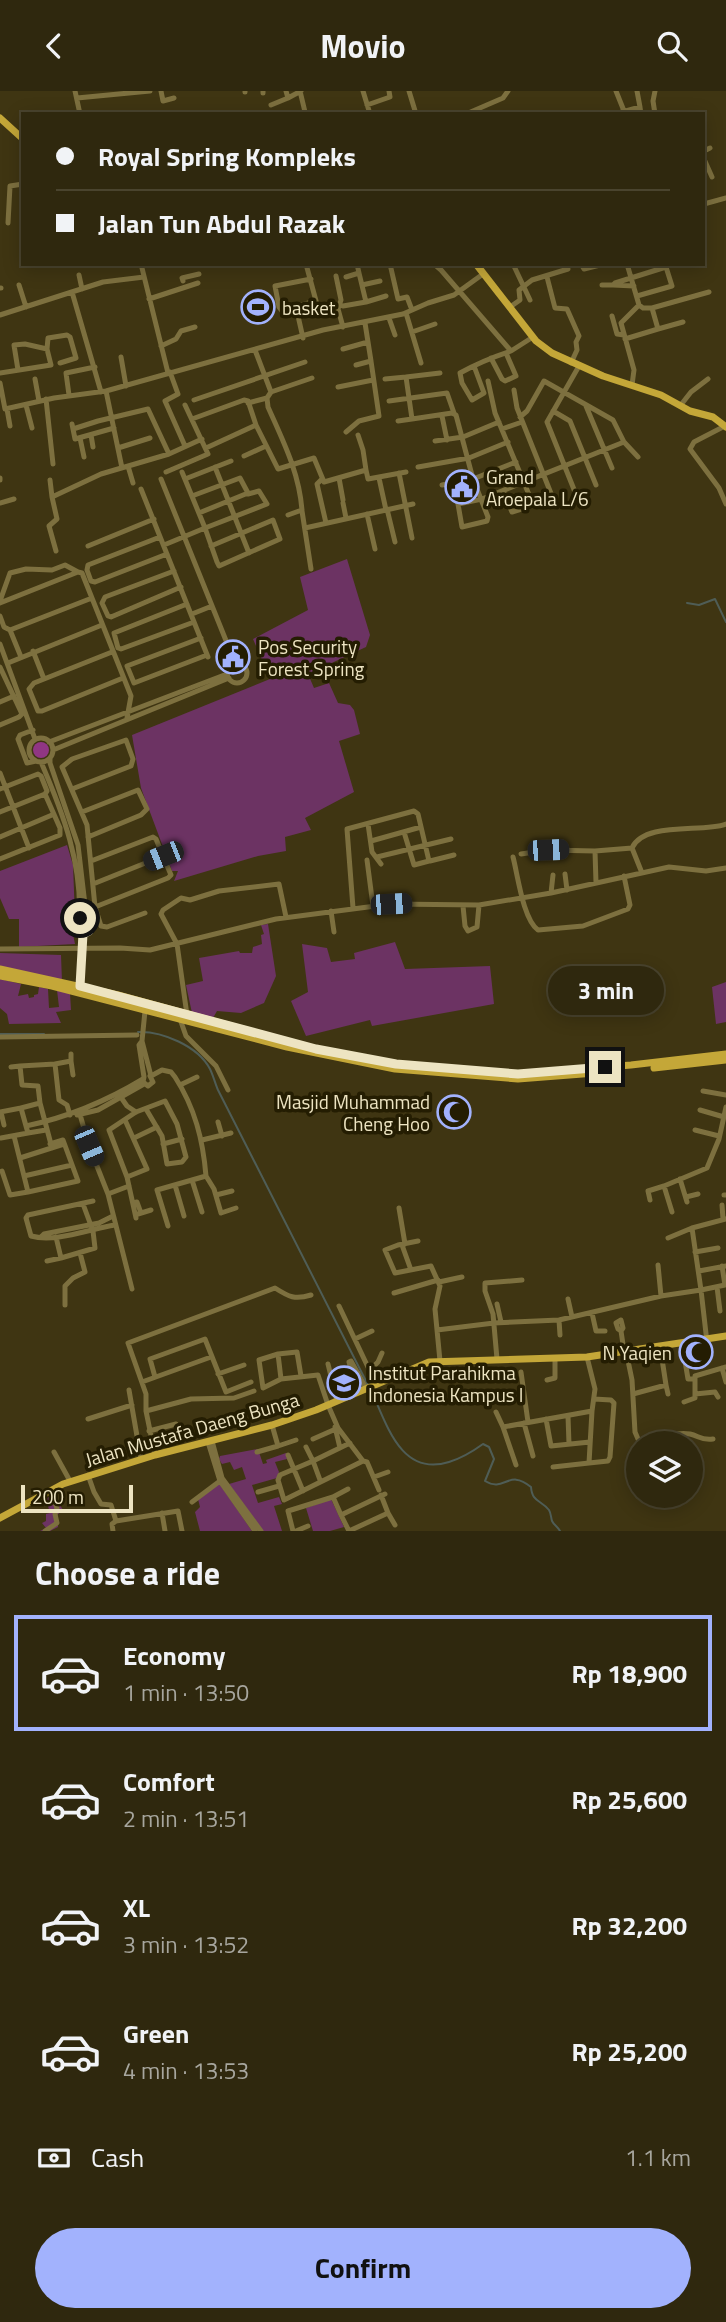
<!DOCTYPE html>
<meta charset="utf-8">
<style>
:root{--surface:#2f280e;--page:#3b341c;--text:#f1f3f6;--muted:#a7a69e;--line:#4a442e;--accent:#a2b2fd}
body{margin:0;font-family:"Titillium Web",sans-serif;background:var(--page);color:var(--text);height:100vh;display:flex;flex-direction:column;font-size:26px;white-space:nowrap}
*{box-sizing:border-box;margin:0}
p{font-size:23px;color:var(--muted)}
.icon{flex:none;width:38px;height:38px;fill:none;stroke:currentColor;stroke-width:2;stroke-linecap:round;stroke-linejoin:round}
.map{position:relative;height:1440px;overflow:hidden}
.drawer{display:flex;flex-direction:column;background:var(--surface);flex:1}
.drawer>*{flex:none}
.guide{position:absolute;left:21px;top:21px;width:684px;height:154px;border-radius:0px;box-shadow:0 4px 18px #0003,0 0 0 2px var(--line);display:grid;align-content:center;height:154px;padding:0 35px;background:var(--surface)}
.controls{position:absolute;left:626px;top:1340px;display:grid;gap:14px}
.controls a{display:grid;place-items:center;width:77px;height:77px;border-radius:50%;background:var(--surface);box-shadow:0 4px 18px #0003,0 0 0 2px var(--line);font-size:35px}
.scale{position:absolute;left:21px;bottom:18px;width:112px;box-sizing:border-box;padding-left:7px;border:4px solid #ede4c2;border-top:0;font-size:19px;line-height:24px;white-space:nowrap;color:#ede4c2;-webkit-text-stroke:5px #241d02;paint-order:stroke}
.end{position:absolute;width:32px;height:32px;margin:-16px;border:9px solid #ede4c2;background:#111;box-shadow:0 0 0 4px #111}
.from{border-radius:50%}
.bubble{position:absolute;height:49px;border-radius:24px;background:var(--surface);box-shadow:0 4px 18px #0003,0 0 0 2px var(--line);font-size:23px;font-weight:700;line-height:49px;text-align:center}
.car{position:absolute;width:21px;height:42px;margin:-21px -10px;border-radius:9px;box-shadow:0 0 5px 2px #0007;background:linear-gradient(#222 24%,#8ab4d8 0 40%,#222 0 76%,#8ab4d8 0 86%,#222 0)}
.guide b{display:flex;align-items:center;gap:24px;height:66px;font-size:26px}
.guide b+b{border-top:2px solid var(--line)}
.guide i{width:18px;height:18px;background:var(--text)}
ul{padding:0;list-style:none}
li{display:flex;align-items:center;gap:21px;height:116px;margin:0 14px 10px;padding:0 21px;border:4px solid transparent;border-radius:0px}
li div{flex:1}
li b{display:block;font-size:26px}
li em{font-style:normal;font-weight:700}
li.current{border-color:var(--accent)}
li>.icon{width:63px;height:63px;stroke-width:1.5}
h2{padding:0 35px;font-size:32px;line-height:84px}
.pay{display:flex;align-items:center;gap:18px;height:77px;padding:0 35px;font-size:26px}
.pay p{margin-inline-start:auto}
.primary-button{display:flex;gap:14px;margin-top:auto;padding:14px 35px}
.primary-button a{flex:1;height:80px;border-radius:42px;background:var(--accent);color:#111;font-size:28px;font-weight:700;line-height:80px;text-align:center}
header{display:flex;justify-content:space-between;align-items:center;height:91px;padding:0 35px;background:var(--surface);font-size:32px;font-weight:700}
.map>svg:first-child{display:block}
.green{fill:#6c3363}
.forest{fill:#903683}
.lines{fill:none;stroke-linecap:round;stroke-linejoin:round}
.stream{stroke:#4f5d56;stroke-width:2}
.minor{stroke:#7d703f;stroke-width:5}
.major{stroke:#c4a738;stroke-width:7}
.route{stroke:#ede4c2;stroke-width:9}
.labels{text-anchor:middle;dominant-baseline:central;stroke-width:7;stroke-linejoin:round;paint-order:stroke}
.poi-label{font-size:19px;fill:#ede4c2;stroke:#241d02;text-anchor:start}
.street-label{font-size:19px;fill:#ede4c2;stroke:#241d02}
</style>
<header><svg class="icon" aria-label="back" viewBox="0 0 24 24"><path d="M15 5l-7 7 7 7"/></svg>Movio<svg class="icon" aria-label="search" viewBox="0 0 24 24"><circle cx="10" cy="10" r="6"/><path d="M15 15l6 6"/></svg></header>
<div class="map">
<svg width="726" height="1440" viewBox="0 0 726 1440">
<rect width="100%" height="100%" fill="#3f3512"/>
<!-- green -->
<path class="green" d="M347 468 370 544 366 556 308 583 314 597 329 592 338 612 350 614 354 619 360 643 339 650 354 701 305 727 311 739 285 746 286 760 258 765 174 790 178 780H172L141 697 132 644 270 588 253 548 308 519 300 486Z
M67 754 73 774 75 826 71 834 75 853 19 856V828H9L0 807V780Z
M268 833 276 885 264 912 241 922 217 920 213 927 192 922 186 894 203 890 199 867 239 860 240 862H252L253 856 262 853 261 844 264 843 261 834Z
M395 851 405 878 490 875 494 913 372 935 370 929 306 945 291 910 308 901 302 853 327 857 331 871 355 868 354 862Z
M0 862 61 864 62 891 0 879Z
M0 888 21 893 18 905 28 903 29 907 34 906V904L38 903 39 896 48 898 49 917 59 916 57 899 70 902 71 919 56 921 61 932 9 933 7 923 0 917Z
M726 891V931L716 933 712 896Z
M258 1358 263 1373 267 1372 266 1369 286 1362 287 1368 275 1371 279 1381 277 1387 252 1394 258 1412 279 1406 282 1413 274 1415 282 1440H263L229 1393 246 1388 242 1376 234 1379 230 1371 222 1373 219 1368 220 1365Z
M219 1392 252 1440H200L195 1421 200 1416 198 1408Z
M53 1403 63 1419 57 1424 58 1436 50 1440H40L46 1437 42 1432 46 1430V1423L50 1422 46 1408Z
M331 1408 344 1436 330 1440H313L306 1417Z"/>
<!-- forest -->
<path class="forest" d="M33 659a8 8 0 1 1 16 0a8 8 0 1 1-16 0Z"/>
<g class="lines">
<!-- stream -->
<path class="stream" d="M687 512 699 514 715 508 726 531
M138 941C162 940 198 955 210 978 213 984 215 992 218 999L368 1294
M0 943H44
M371 1299C387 1334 401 1386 449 1371 462 1367 472 1361 483 1353L489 1356 494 1368 485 1390C505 1402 508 1377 531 1396 532 1411 541 1409 549 1419 551 1422 551 1427 552 1430 554 1434 558 1436 560 1440"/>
<!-- minor -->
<path class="minor" d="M75 0 80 23
M161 0 163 10 174 7
M245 0V1
M263 0V2
M286 0 288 7 301 0
M300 0 305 21 301 23
M363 0 370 23
M409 0 416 23
M616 0 624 20
M637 0 640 16
M655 0 653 10 655 23
M77 7 150 0
M271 14 288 7
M367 14 390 6 389 0
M95 23 101 22
M466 23 503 7 508 0
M615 23 640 16 641 23
M704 60 710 57
M704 68 712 86
M704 113 726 107
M8 132 10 95 23 93
M141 173 168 282
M272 173H273
M306 173 319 221
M390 173 398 208 407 206 412 219
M434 173 441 179 511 260 533 246
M513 173 530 209
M581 173 584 178 604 173
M627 173 639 214 621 232 634 279 632 294
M79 184 82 198
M336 185 341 209 338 218 343 236
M346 186 359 182 357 173
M547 186 555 217 567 218 579 245 576 251 577 259 571 272
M311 188 275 195 279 216 282 220 315 210
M183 190 182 187 199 183
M19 194 26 216
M362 194 380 190
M602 194H613
M634 195 613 194 615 192 666 176 672 195 637 205
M0 197H1
M72 201 101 301
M149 208 198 192
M366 211 386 205
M343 215 366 211 359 182
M296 216 303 247
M510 216 520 209 519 199 532 189 568 178
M652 217 709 201
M406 222 421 272
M0 224 103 191 144 186
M612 225 617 243 624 244
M389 227 395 244
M658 238 683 231
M412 241 435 233
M625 248 658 238 652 217H643L639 214
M161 255 176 248 181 240 195 236
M47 258 48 247 67 244 70 246 76 267 60 272
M343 258 368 251
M255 259 271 301
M121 266 126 295
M491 267 502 288 505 290 516 285 506 262
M356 274 371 270 365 232
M474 275 484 302 472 309 462 292 460 282C476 273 493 266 511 260
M170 281 178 303 165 310 185 355
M0 282 51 274 47 258 25 253 14 254 18 279
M406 286 440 282
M35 288 39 310
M385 288 406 286 412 328 452 322 456 324 473 388 488 426 487 430 462 436 458 413
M488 290 495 322 530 406 531 415 512 421 503 400
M0 292 5 318 54 307 106 300 323 239 403 223 428 212 454 204 483 183
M338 296 373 289
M514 299 517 317 554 410
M106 300 122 377
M69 304 66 282 95 276
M46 308 53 373
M194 309 305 271
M389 310 447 302 454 322
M248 312 267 307
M26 314 32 337
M586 315 612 377
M680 315 691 301 708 288
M7 318 10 335
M553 320 570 330 596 394
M442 325 447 349
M520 326 527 320 544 290 613 329 624 351 638 366
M192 328 244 309 248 310 256 334 206 357
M398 330 412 328
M72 333 75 348 114 337
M256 334 278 378 314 367 324 391 366 379 363 359 358 344
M725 335 694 351 690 358 719 397 726 413
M73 338 98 330 148 318 169 363
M502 338 522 331
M346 341 359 330 379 325 371 270
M91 344 93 356
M80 347 84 366
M435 350 463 346 499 331
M118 357 150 347
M244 365 266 355
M128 375 133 392
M215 376 249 462
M418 376 469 367 508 351
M366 379 368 388 406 381
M166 381 208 363 185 314
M399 382 412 447
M0 387V389
M339 387 343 409
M161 388 231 562 237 571
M185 388 231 370
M322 388 317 393 326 432
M50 389 52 406
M453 392 458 413 482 408 624 351
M442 394 473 388 516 371
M141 398 208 566
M192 405 240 387 248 402 199 422
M577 406 547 331 579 275
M0 412 14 408
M343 412 346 427
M387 418 395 451
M386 419 413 413
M302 420 311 478
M367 423 375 458
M288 424 302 419C299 381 283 350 268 316L267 307 271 301 312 287
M305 437 386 419 379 387
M160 446 88 474 87 479 91 490 95 491 167 463
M164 454 205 437 182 381
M88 455 154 428
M211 455 273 429 280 448 219 475 217 471 205 437 267 413 259 400 248 403
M56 460 49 435 57 428 52 406 101 383 169 363 202 348
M174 480 105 506 102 512 108 525 111 526 181 496
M0 510 10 482 26 478 52 479 65 474 78 481
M0 512 78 481 82 482 131 605 127 627
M187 513 114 542 118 557 121 558 194 531
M192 523 212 515
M0 525 4 536 10 539 92 507
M10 539 21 566
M201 547 127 575 134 592 207 564
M0 553 35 648
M33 560 44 588
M112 561 34 592 29 598 38 620H42L123 587
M227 582a10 10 0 1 1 20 0a10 10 0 1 1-20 0Z
M8 572 102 534
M0 576 22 623 19 626 0 634
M0 611 14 605
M33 639 20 644 18 648 27 672 36 670
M29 659a12 12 0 1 1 24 0a12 12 0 1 1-24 0Z
M49 651 227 583
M53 659 229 587
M50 667V672L78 754 87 831
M41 671C63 722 83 774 79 831
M0 682 29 757
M0 698 38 683 41 685 47 700 45 703 0 721
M72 698 131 675 133 668 126 649 72 668 62 676 87 734 95 816 101 835 107 836 145 822
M82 721 138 699 147 718 141 724 88 746
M368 733 372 761 381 773
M0 746 52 724
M371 750 421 736
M632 757C644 730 703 742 726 733
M595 760 632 757 642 782
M521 763 548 759 595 760 596 792
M377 766 451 748
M513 766C518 785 523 828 538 839L583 835 628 818 630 814 624 785
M0 768 60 744V737L45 703
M367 769 373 815
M91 770 153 746 156 748 163 765
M430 770 454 764
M565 783 567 799
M551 802 553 784
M463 815 465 835 468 840 477 836 479 814
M353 817 347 738 414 720 418 723 429 770 414 774 404 741
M80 818 95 816 168 787 171 784 163 765 93 793
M331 820 334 841
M76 837a7 7 0 1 1 14 0a7 7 0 1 1-14 0Z
M0 858 120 857 150 859 276 828 391 813 479 814 551 802 669 776 706 780 726 777
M80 895 83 843
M145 920 142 950 139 954 144 986 143 991 148 995 153 991 150 985
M187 924 177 853 161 823 163 819 181 807 190 809 219 800 279 793 286 826
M180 928 186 945 216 975 228 999
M0 946 137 944
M142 950 151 985 162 979 171 981 175 986C195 1017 203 1049 206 1085L157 1099 168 1135
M71 970 73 984
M20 975 55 973
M11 976 20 975 22 994 38 995 40 1012 52 1057
M180 994 197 986
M703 1000 726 1004
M120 1005 127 1015 136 1021
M21 1017 40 1012
M700 1019 724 1026
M79 1020 89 1055 108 1103 132 1198
M0 1021 21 1017 26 1035
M1 1021 4 1034
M70 1024 67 1014 59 1009 55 973 71 970V963
M77 1024 98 1019 144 993
M125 1029 147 1078 127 1086
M218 1031 222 1045
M695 1039 719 1045
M28 1042 46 1039
M1 1047 28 1042 26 1035C69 1026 105 1011 143 988
M134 1047 157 1036
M202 1049 231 1042
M163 1053 182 1048
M20 1067 64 1053
M2 1080 10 1104 28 1101 14 1045
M24 1085 72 1074
M206 1085 214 1098 221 1122 236 1117
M680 1088 687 1111
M192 1089 202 1121
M175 1094 184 1125
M664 1095 707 1077 719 1048 726 1016
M28 1101 78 1090 63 1049 50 1053
M108 1103 129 1095
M216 1104 232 1100
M724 1104H726
M686 1106 698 1103
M650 1109 648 1100 664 1095 672 1121
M93 1110 28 1124 26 1127 31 1145C55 1152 89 1138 115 1134
M133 1112 137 1111 141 1122
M722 1114 723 1128
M399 1117 405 1153
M138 1123 151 1119
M136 1127 127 1086 109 1039 136 1021 165 1010 177 1033 186 1066 182 1071 167 1073 162 1045 146 1018
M692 1137 726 1128
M41 1146 44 1143 99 1132 113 1125
M56 1146 61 1167 95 1157 93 1140 83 1113
M668 1147 692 1137 701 1199 725 1194 722 1175
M418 1150 398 1154 385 1159 395 1182 431 1175 440 1195 435 1218 440 1270
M402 1154 411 1179
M695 1161 718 1157
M47 1170 61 1167
M658 1174 661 1205
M699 1180 726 1175
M439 1191 462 1186
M717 1196 720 1220
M394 1202 438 1189
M568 1208 572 1226
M497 1213 501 1231
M65 1214V1195L73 1187 85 1181 80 1162
M339 1215 376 1293
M592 1222 596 1240H605
M559 1229 560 1244
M437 1239 494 1232 559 1229 661 1205 701 1199 708 1260
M621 1240 623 1237 621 1229 616 1232 618 1238 621 1240 624 1260
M355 1248 372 1240
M682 1252 688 1288H694
M660 1255 666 1294
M626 1260 632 1289 635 1341 638 1348 643 1351C657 1347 674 1341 690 1343 699 1345 702 1350 713 1348
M278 1263 281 1288
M497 1268 493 1223 485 1200V1192L522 1189
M328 1273 337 1310
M722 1277 726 1291
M521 1281 528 1331
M358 1282 352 1281 349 1271 351 1270 366 1297
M375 1282 373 1276 378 1271 382 1262
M218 1283 244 1274
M301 1285 297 1261 278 1263 259 1269 263 1297 281 1288 318 1284 328 1314 338 1337 363 1370 367 1371 379 1399
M155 1286 150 1268 205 1248 226 1301 251 1291
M547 1289 555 1287V1267
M142 1291 211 1266
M129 1299 141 1368
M633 1303 666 1294 668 1303
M695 1303 715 1301 718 1306
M684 1311 695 1307V1285L726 1276
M146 1320 191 1308 234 1307 254 1300
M592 1320 589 1372 608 1370 610 1366 614 1312 611 1309 594 1308
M496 1321 503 1336
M568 1325 569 1353
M88 1328 132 1314
M546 1328 551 1355 590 1351
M524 1332 533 1365
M335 1336 340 1357
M149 1340 176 1333
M313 1348 338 1337
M212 1350 222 1387 261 1440
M208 1351 220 1390 255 1440
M278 1355 296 1349
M306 1356 313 1370 350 1352
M54 1361 70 1390
M257 1361 278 1355 272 1334
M155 1364 146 1320V1303L128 1252 275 1197C289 1206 295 1209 311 1204
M288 1364 303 1400
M516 1374 503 1336 592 1320 595 1298 587 1266
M553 1376 589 1372
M88 1384 94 1401 101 1413 111 1414 116 1430
M374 1386 388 1381
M320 1389 313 1370 280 1384 278 1389 284 1409 363 1370
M258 1401 279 1395
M333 1406 348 1398
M192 1411 220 1390
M162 1422 165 1440
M388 1422 395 1434
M341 1424 349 1440
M45 1440 57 1432 55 1423 57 1417 50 1400
M113 1440 112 1433 116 1430 178 1420 182 1440
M293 1440 288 1420 333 1406 341 1424 385 1403
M296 1440 308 1435
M349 1440 388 1422 381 1404"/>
<!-- major -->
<path class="major" d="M0 27 23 48
M476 173 536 250 552 262 603 285 661 304 690 320 713 326 726 336
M0 878 118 904 316 958 396 973 518 983 631 974 726 963
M0 885 52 895 287 956 395 978 518 988 621 980
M654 977 726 969
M0 1427 63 1393 155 1364 272 1334 316 1319 429 1271 587 1266 726 1245"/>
</g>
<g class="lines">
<!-- route -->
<path class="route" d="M80 827V818L86 819 89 840 83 843 80 895 316 958 396 973 518 983 605 976"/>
</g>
<!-- icons -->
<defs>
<symbol id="stadium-ring" viewBox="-11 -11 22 22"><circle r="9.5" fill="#241d02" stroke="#a2b2fd" stroke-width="1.5"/><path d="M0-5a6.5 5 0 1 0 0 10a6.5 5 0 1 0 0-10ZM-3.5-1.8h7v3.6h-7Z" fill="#a2b2fd"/></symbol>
<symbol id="civic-ring" viewBox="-11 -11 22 22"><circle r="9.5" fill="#241d02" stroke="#a2b2fd" stroke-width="1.5"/><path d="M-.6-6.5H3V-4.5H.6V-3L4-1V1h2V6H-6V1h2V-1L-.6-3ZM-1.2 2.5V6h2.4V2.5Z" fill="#a2b2fd"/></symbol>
<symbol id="mosque-ring" viewBox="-11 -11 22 22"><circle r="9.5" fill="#241d02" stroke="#a2b2fd" stroke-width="1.5"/><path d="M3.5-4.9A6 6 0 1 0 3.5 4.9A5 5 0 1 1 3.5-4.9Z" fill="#a2b2fd"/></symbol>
<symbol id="university-ring" viewBox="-11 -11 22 22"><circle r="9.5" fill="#241d02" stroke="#a2b2fd" stroke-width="1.5"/><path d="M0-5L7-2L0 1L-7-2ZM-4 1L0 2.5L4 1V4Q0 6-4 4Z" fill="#a2b2fd"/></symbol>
</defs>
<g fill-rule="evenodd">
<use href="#stadium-ring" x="239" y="197" width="38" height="38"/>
<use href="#civic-ring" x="443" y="377" width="38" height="38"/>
<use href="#civic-ring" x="214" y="547" width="38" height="38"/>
<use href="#mosque-ring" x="435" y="1002" width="38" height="38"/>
<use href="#mosque-ring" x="677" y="1242" width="38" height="38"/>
<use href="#university-ring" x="325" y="1273" width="38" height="38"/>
</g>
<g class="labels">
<!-- poi labels -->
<g class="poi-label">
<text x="282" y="216">basket</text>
<text x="486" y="385">Grand<tspan x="486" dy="22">Aroepala L/6</tspan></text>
<text x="258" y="555">Pos Security<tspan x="258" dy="22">Forest Spring</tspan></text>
<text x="430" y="1010" text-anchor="end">Masjid Muhammad<tspan x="430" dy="22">Cheng Hoo</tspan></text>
<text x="672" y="1261" text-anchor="end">N Yaqien</text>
<text x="368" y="1281">Institut Parahikma<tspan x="368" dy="22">Indonesia Kampus I</tspan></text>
</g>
<!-- street labels -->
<g class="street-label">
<text transform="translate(192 1338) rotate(-16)">Jalan Mustafa Daeng Bunga</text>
</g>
</g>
</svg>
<div class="controls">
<a><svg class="icon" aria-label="layers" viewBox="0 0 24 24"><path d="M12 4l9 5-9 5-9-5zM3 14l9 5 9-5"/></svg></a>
</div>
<div class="scale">200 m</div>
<i class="end from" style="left:80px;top:827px"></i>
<i class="end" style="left:605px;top:976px"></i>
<div class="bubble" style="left:548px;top:875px;width:116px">3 min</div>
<i class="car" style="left:548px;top:759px;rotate:88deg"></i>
<i class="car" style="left:163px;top:765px;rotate:248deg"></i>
<i class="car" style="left:391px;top:813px;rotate:87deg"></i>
<i class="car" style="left:89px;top:1055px;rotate:157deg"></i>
<div class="guide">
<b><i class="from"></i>Royal Spring Kompleks</b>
<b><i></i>Jalan Tun Abdul Razak</b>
</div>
</div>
<section class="drawer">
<h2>Choose a ride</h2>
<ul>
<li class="current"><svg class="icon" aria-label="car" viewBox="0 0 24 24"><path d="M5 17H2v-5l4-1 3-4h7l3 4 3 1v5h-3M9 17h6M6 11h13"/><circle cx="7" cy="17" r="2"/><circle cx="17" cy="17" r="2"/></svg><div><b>Economy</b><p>1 min · 13:50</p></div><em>Rp 18,900</em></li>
<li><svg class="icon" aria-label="car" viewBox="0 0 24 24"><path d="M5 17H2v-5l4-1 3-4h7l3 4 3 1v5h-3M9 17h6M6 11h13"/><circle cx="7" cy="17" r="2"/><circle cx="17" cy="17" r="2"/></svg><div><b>Comfort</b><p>2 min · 13:51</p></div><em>Rp 25,600</em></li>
<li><svg class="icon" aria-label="car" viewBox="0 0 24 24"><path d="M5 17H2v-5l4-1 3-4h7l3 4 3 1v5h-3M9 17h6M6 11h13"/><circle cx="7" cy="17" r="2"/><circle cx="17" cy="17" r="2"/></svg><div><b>XL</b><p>3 min · 13:52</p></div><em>Rp 32,200</em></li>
<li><svg class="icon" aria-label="car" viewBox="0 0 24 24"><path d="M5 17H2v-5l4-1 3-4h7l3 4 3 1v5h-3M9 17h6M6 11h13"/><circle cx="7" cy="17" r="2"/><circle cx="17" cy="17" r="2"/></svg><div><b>Green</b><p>4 min · 13:53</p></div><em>Rp 25,200</em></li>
</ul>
<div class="pay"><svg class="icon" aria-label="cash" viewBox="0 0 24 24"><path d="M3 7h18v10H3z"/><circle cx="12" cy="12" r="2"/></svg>Cash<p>1.1 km</p></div>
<div class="primary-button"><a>Confirm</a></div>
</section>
